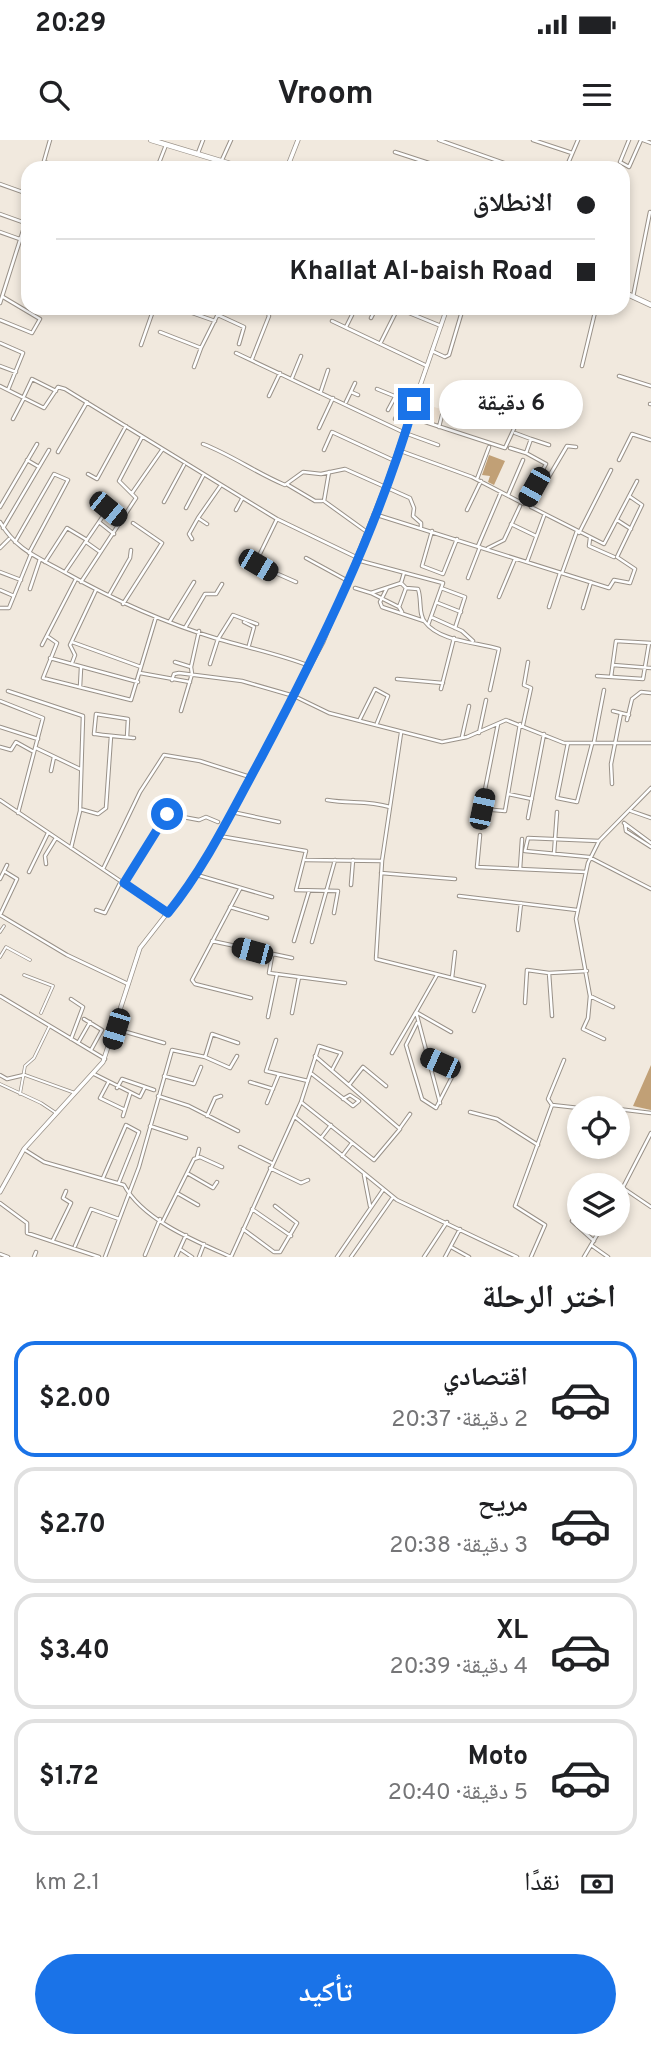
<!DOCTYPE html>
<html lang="ar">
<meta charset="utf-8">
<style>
:root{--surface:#fff;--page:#f2f2f2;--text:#202124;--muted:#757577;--line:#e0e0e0;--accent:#1a73e8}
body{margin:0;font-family:Overpass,"Noto Naskh Arabic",sans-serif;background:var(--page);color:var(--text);direction:rtl;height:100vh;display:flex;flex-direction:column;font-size:26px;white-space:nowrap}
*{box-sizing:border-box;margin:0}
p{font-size:23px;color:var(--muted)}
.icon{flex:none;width:38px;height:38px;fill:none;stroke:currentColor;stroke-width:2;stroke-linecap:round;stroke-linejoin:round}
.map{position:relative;height:1117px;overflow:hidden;direction:ltr}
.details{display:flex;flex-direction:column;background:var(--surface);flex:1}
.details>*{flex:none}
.banner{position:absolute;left:21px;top:21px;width:609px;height:154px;border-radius:21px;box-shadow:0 4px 10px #0003;direction:rtl;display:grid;align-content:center;height:154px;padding:0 35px;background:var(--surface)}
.buttons{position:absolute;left:567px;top:956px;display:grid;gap:14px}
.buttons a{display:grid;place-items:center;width:63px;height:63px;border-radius:50%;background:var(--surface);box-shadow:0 4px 10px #0003;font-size:35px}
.end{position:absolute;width:32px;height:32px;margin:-16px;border:9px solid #1a73e8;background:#fff;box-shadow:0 0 0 4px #fff}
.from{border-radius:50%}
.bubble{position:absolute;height:49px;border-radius:24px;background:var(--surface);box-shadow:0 4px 10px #0003;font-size:23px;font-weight:700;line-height:49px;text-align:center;direction:rtl}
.car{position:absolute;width:21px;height:42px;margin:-21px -10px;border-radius:9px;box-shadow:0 0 5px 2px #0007;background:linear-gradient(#222 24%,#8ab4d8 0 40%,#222 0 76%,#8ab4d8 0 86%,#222 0)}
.banner b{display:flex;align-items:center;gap:24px;height:66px;font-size:26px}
.banner b+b{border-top:2px solid var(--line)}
.banner i{width:18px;height:18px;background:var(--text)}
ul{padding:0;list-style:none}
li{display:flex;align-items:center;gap:21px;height:116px;margin:0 14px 10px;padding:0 21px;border:4px solid var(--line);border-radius:21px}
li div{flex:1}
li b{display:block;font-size:26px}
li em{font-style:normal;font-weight:700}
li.current{border-color:var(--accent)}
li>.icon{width:63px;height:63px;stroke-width:1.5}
h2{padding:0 35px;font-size:32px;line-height:84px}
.pay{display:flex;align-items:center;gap:18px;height:77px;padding:0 35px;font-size:26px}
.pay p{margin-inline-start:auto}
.cta{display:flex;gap:14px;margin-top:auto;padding:14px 35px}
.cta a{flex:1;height:80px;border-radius:42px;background:var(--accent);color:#fff;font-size:28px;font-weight:700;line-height:80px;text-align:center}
.status{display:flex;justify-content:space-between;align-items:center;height:49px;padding:0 35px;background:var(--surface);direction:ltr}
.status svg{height:19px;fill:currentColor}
header{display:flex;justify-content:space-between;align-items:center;height:91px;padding:0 35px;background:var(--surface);font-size:32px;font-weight:700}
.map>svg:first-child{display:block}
.built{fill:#e9dbcb}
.forest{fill:#c1a076}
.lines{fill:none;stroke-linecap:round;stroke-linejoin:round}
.pedestrian-casing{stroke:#999188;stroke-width:3.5}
.minor-casing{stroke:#999188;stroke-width:4.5}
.tertiary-casing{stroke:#999188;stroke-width:5}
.secondary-casing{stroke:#999188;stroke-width:6}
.pedestrian{stroke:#fff;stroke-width:2}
.minor{stroke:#fff;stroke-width:2.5}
.tertiary{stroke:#fff;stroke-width:3.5}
.secondary{stroke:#fff;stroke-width:4.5}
.route{stroke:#1a73e8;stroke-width:9}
</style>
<div class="status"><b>20:29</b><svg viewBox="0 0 49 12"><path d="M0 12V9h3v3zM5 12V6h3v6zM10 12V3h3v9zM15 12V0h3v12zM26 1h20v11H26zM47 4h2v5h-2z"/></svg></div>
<header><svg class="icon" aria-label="menu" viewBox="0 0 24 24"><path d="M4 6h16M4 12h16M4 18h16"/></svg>Vroom<svg class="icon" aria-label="search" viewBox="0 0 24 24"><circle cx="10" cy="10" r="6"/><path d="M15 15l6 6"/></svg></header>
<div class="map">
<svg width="651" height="1117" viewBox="0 0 651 1117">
<rect width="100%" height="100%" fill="#f1e9de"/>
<!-- built -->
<path class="built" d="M417 262 441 269 436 285 412 276Z"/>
<!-- forest -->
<path class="forest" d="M489 315 505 321 494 345 488 342 490 336 482 335Z
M651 925V970L633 966Z"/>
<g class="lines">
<defs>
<path id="pedestrian" d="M0 792 4 786
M0 817 6 807 30 820
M24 835 53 846 41 873
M25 935 75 953
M0 944 41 963 56 973
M20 954 25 926 34 918 49 887"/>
<path id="minor" d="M439 0 518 28
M533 0 572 13
M629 0 620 22 629 27 641 0
M643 0 651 3
M395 12 444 28
M198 13 203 0
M44 22 62 28
M221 22 231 0
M42 28 50 0
M157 28 166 5
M566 28 578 0
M0 44 28 54
M0 74 28 84
M0 92 28 102
M633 157 650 72
M0 163 28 75
M178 168 215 181
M397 168 441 186
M218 175 244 187 239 204
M371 178 376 168
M0 180 32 193 40 179 3 157
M332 181 427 226
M346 187 352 175
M160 192 201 208 221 168
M381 202 398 168
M0 203 23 213 8 250
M141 205 154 168
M432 211 445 217 449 215 463 168
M236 213 405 293 438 305
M252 219 269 176 266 168
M0 226 16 232
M582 226 596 168
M194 227 201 208
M619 236 651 246
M292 238 301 216
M0 246 44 268 58 247 65 249 277 379 358 418
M377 249 414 264
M321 251 328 230
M351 252 358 255
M24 256 32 239 56 251
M269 256 280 233
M346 262 355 243
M650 264H651
M388 270 395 257
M410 277 505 308 520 276 546 283 561 253
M13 279 24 258
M395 279 404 261
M439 287 442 275
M319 288 333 258
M515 293 531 299
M203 304C232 315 256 333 285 345L303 332 321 334 345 329 410 358 414 368 413 376 421 383V387
M576 307 567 306 531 367 604 404 637 341
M510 308 526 313
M324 310 332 292 395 321
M398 310 472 337 524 364 546 324 526 313 531 299 549 305
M58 312 87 262
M27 320 39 327
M619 320 632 294 651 300
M329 332 324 361 367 392
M88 334 97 339 126 286
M477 339 489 307
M288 345 315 361H322
M132 353 162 310
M508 355 523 320
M164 362 184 325
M0 367 37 304
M186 368 203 336
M236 370 242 359
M467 370 481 341
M374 374 609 448 614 440 630 443 635 429 617 417 642 365 629 356
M277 379 255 424 296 442
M617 380 631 389
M0 382C17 411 38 417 66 433 114 460 165 483 218 499 249 508 279 514 310 526
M99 382 108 369 122 381
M207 384 198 378 221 345
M511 384 536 396
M3 388 49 310
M432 391 422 426 443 434 457 399
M579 393 611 330
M590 398 589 406 614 417
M192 399 189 394 198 378
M15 402 54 334 68 340 29 413
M86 402 100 412
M478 406 501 352
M0 408 9 399
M488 408 504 400 520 366
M306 418 348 441
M357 420 443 443 428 485
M45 422 67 388 87 400
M527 422 544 376
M0 432 21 440
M65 432 99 382 114 394
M404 433 401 443 406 448
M562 433 577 391
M468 438 480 407
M81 442 136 358 119 341 142 297
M401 443 371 453 399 467 402 472
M355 448 371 453
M387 448 380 462 382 467 424 481
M406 448 418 449C422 459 418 475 425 482 440 502 477 502 499 509L490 550
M441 448 465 457 455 488
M30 449 40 419
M0 450 14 456
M109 455 130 418 131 410
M499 457 515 419
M438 463 461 472
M123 464 162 403 133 383
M399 467 406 448
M549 467 560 433
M0 468H9L31 414
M583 468 591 442
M431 477 462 491 473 501
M170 481 194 442
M244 482 254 487 249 505
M185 488 205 454H216L222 444
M47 496 57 503 43 538 131 560 156 477
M72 502 141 527
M42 505 76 439
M50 518 138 542
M175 522 191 527
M72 523 75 515 70 505 96 450
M210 524 218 499 233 475 257 484
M613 525 651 528
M140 533 190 542
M597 536 643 539 649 503
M611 537 616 501 651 503
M397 539 443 543
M172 540 174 534 179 533 242 541 294 556 329 573 442 602 467 597 506 580 564 603H651
M80 547 81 528
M441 549 454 498
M8 551 83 576 80 671 71 708
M0 561 43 578 18 673
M181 571 192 534 191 527 199 491
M613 571 629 575
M360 579 375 549 388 556 377 583
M627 580 632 559 641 552 651 553
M523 585 531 548 524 545 528 522
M0 587 38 599
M401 593 382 721 376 819 484 846 474 871
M479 593 486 560
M127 597 128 579 96 574 94 594H96C109 596 122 597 134 598
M462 597 469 566
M594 602 604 550
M568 603 557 658 577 662 592 604
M0 607 11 610 16 602 34 612
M36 608 80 629
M51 631 54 617
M612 644 611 624 621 573
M508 654 532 659
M0 660 168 773
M327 660C351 664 366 660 390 667
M80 669 98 674 106 668 111 596
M482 669 505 671 520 584
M631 671 651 678
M232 672 279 682
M528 678 544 594
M479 680 498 584
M624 683 651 703
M625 684 626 691 651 707
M480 695 477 727 586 732
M219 696 306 711 296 750 338 751 334 773
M599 701 528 698 525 711 589 717 651 749
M554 714 557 672
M306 720 382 721
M46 724 45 716 56 698
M103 729 140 652 164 615 200 621 250 637
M520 729 522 699
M4 731 17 739 0 775 67 815 128 844
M29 732 48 693
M381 733 455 739
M197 735 272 757
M0 739 7 725
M124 743 167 674 199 680 206 677 218 682
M351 745 353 720
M240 749 192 840 195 844 251 858
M459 756 577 770
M230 767 267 778
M96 770 105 773 121 741
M518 790 521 763
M212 801 292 818
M294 801 309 751
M312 802 335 720
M272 816 269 833 345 843
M549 833 552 876
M437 835 416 872 451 892
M452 838 455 812
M0 856 105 919
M590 856 613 867
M71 859 83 867 71 899
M525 863 527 830 549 833 587 831
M292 873 299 837
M268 877 277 834
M84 879 102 890 91 910
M417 883 406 905 422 959 436 968 455 931 427 917
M116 889 164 903
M604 899 583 889 588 878 590 856 576 779 588 723 599 701 651 648
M276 900 266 931 308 941
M78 903 90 882
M392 913 416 872 440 963
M205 917 212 894 238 903
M94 934 140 957 145 947
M312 934 353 966 359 961 350 955 343 959
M0 935 7 939 24 935
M164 936 194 944 201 927
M250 942 273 949
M108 943 100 958 125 970
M349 945 363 927 386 946
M117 948 122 939 154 950
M158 956 189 966 238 991
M301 962 374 1020 400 989 315 916
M267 963 279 934
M552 965 579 968
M579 968H609
M618 969 651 973
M470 972 497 979 538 1005
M123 976 130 954
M207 976 215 958 221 956
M295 977 397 1060 517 1117
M150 986 186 998
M400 988 410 974
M321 998 331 985
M240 1007 272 1023
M25 1010 44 1022 124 1045C143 1080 195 1101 231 1117
M342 1016 352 1003
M197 1017 199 1009
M270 1028 301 1043 308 1040
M187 1033 213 1048 217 1042
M364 1035 370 1066
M103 1038 126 985 139 992 119 1042
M623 1048 651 1067
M177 1053 198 1065
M618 1057 651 993
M0 1063 27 1083V1093L99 1117
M252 1069 291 1096
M163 1081 194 1019 200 1017 222 1027
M572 1081 594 1101
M243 1089 274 1112H280L297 1083 275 1066
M53 1100 71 1063 63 1058 66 1051
M591 1105 608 1117
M75 1106 91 1069 119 1079
M451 1107 469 1117
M180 1109 192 1117
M0 1114 8 1117
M145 1115 160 1079
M34 1117 36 1112
M105 1117 139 1027 172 910 205 917 230 928 237 916
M176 1117 186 1095
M199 1117 204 1104
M231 1117 301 962 319 906 341 913 332 930
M337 1117 383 1050
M351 1117 393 1057
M424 1117 447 1082
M445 1117 460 1089
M531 1117 545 1085 515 1066 552 965 548 959 564 920
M584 1117 604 1083"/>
<path id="tertiary" d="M287 28 298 0
M0 1052 24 1009 103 922 140 808 197 735 323 502 385 347 447 168"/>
<path id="secondary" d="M151 0 244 28
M623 152 651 165"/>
</defs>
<!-- pedestrian casing -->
<use href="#pedestrian" class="pedestrian-casing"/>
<!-- minor casing -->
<use href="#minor" class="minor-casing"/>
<!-- tertiary casing -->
<use href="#tertiary" class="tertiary-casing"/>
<!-- secondary casing -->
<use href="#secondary" class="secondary-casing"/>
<!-- pedestrian -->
<use href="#pedestrian" class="pedestrian"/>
<!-- minor -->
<use href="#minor" class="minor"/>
<!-- tertiary -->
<use href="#tertiary" class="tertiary"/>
<!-- secondary -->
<use href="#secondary" class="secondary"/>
</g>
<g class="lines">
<!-- route -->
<path class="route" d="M167 674 124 743 168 773C206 726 232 671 261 618 321 505 378 388 414 264"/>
</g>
</svg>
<div class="buttons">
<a><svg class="icon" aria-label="locate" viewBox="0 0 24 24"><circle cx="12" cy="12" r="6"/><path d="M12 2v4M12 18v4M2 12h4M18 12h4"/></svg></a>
<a><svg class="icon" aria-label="layers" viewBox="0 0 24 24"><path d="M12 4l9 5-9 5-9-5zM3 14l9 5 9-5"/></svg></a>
</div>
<i class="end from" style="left:167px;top:674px"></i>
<i class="end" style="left:414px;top:264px"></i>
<div class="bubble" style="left:439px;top:240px;width:144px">6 دقيقة</div>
<i class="car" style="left:534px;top:347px;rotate:209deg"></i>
<i class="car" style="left:108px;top:369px;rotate:129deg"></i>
<i class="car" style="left:258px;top:425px;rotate:120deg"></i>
<i class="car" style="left:482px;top:669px;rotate:12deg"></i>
<i class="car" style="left:252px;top:811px;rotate:285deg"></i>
<i class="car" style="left:116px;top:889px;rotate:197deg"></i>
<i class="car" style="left:440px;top:923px;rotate:294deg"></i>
<div class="banner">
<b><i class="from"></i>الانطلاق</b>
<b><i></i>Khallat Al-baish Road</b>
</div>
</div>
<section class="details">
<h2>اختر الرحلة</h2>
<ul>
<li class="current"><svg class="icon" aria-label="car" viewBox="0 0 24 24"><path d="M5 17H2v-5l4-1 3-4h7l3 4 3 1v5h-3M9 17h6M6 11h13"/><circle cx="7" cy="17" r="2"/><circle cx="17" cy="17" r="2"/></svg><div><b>اقتصادي</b><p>2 دقيقة · 20:37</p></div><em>$2.00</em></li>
<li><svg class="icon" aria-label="car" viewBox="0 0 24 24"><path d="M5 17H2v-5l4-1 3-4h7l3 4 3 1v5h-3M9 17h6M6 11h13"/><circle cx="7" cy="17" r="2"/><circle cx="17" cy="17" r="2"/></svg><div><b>مريح</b><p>3 دقيقة · 20:38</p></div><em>$2.70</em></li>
<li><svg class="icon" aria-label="car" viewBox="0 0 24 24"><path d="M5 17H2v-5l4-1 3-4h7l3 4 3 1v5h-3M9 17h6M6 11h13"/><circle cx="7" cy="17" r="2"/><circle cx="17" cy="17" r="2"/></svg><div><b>XL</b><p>4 دقيقة · 20:39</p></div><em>$3.40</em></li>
<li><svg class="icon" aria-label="car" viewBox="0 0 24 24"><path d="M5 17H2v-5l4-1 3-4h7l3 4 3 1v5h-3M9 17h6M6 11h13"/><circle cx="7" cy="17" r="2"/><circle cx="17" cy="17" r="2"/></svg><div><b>Moto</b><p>5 دقيقة · 20:40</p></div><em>$1.72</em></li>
</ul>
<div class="pay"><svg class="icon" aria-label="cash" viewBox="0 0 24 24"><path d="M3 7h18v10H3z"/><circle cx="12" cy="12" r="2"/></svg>نقدًا<p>2.1 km</p></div>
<div class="cta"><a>تأكيد</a></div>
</section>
